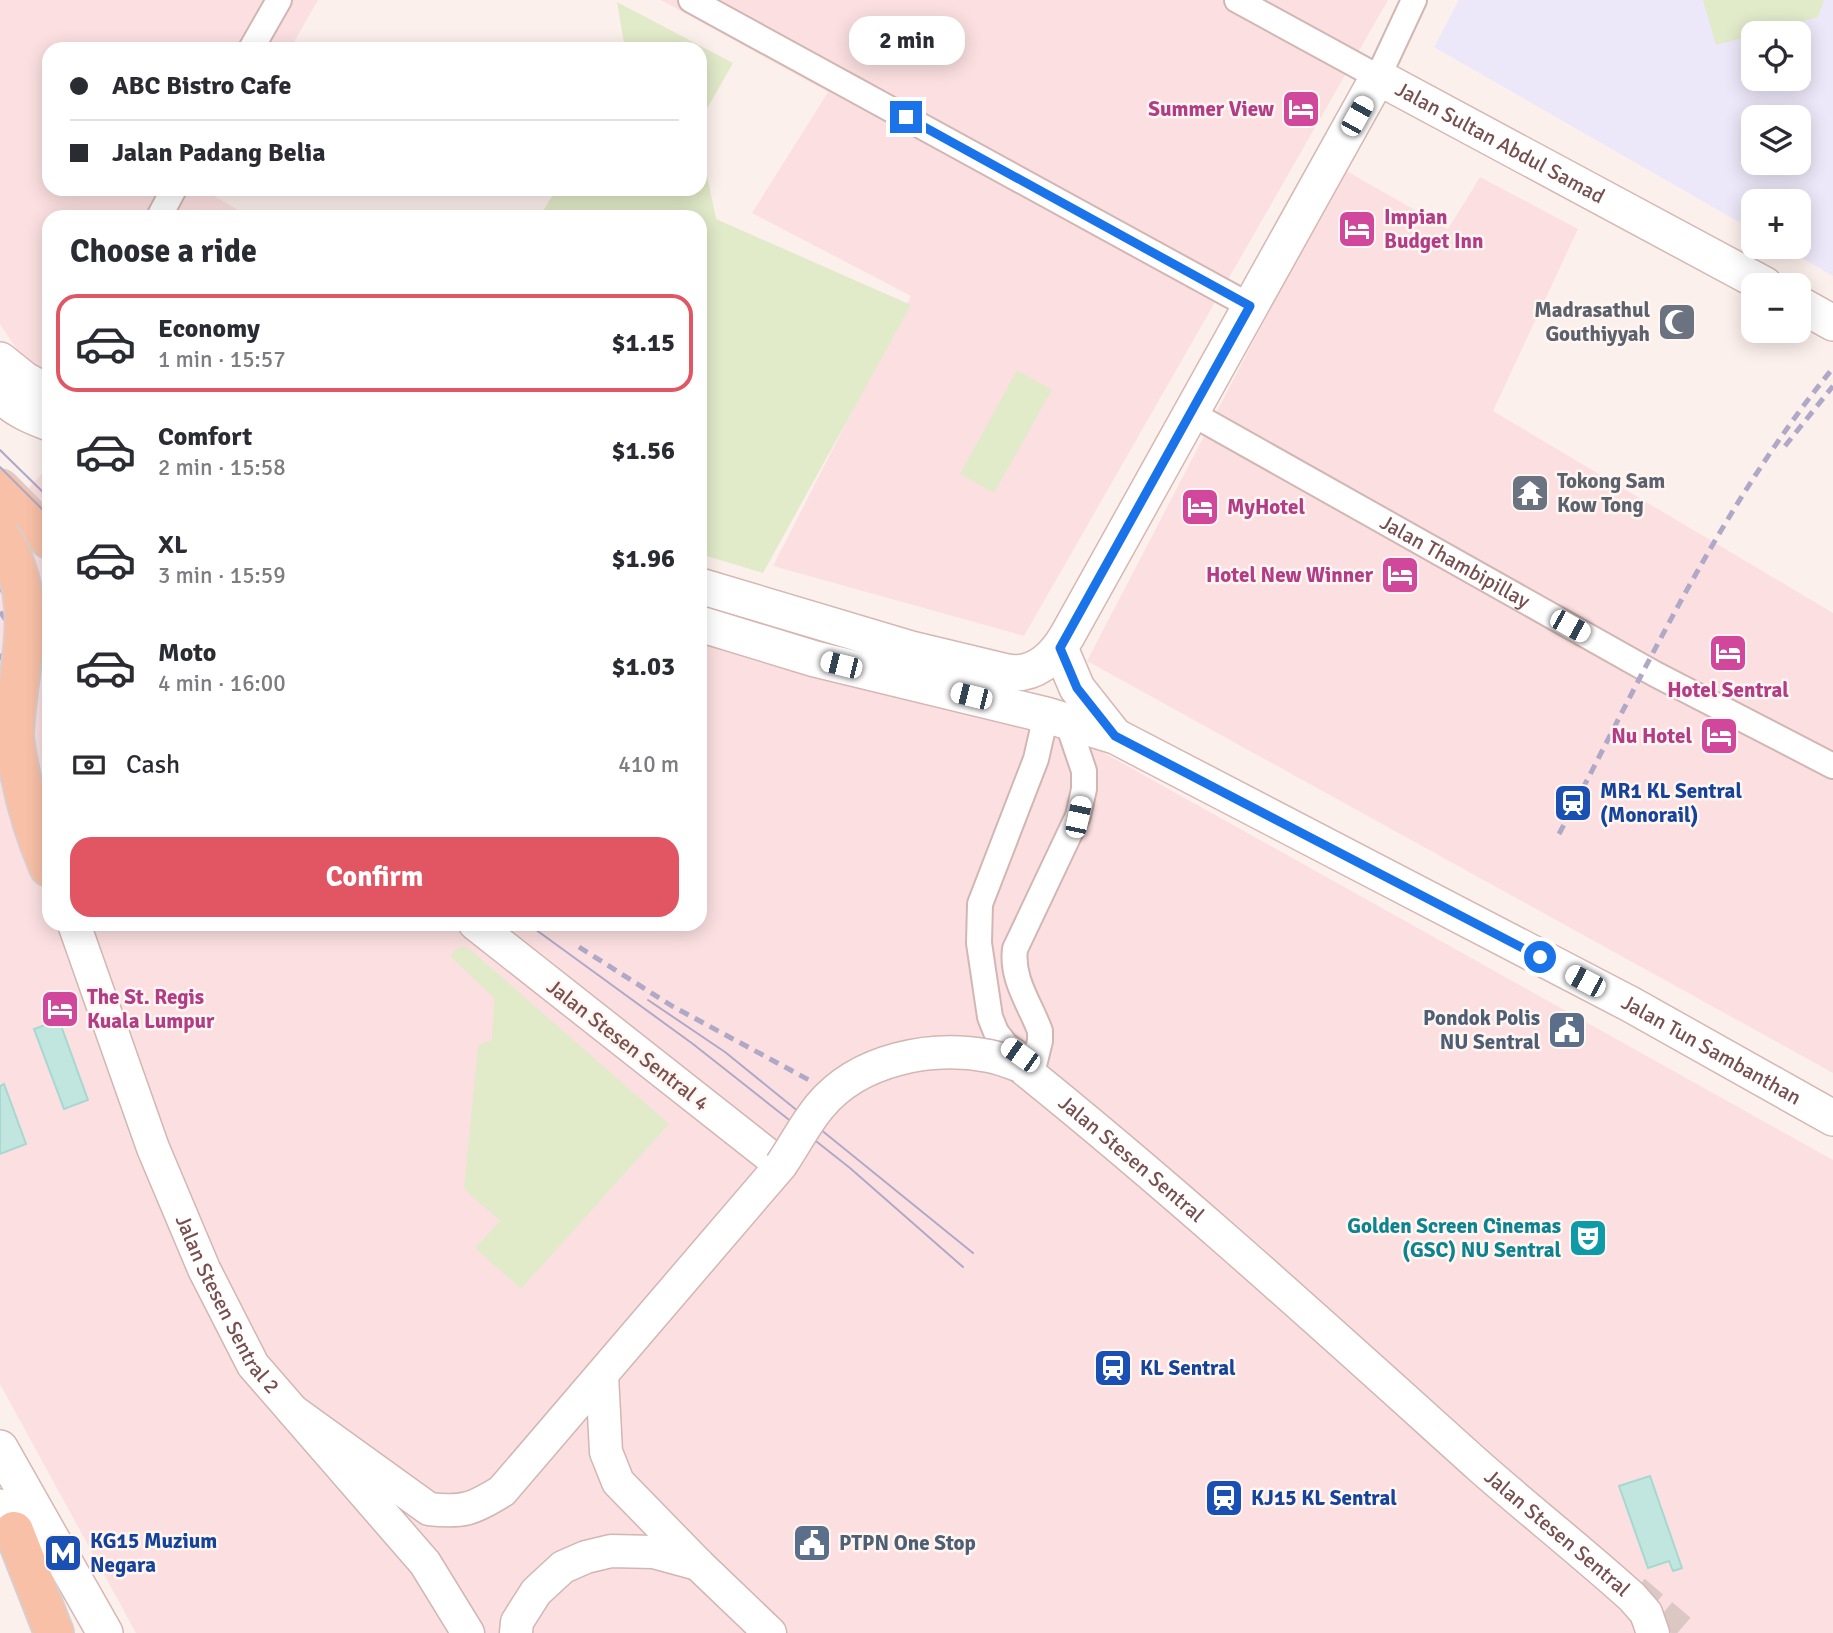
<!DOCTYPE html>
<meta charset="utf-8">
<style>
:root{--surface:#fff;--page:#f7f7f7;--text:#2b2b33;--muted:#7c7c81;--line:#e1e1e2;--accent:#e25563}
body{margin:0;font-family:Signika,sans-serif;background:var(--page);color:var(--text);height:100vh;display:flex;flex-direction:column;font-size:26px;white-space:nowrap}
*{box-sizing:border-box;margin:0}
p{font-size:23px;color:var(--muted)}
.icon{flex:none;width:38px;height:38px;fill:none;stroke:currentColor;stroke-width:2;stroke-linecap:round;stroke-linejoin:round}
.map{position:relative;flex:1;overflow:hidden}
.sheet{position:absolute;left:42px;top:210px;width:665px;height:721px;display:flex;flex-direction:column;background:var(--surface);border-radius:21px;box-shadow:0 4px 18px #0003}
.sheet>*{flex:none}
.hud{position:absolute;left:42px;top:42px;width:665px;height:154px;border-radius:21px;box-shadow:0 4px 18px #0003;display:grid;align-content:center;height:154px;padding:0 28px;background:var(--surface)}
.buttons{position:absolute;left:1741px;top:21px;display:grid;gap:14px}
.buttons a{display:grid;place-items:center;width:70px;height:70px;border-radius:14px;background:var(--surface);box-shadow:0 4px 18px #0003;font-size:35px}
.end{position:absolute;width:32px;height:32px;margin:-16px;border:9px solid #1a73e8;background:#fff;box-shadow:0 0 0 4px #fff}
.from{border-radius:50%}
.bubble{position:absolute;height:49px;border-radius:21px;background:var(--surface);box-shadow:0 4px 18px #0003;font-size:23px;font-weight:700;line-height:49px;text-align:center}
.car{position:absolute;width:21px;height:42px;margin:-21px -10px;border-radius:9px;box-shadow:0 0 5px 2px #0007;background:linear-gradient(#fff 24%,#345 0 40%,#fff 0 76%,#345 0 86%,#fff 0)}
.hud b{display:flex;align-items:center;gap:24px;height:66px;font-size:26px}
.hud b+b{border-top:2px solid var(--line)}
.hud i{width:18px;height:18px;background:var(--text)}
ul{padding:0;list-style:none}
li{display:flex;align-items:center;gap:21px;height:98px;margin:0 14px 10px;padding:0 14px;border:4px solid transparent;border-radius:21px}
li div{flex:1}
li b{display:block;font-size:26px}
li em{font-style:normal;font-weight:700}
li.active{border-color:var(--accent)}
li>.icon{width:63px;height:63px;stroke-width:1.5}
h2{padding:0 28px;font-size:32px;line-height:84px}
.pay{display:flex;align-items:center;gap:18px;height:77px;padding:0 28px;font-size:26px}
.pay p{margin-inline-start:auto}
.button{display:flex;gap:14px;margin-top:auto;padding:14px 28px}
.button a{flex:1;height:80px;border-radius:21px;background:var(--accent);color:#fff;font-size:28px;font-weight:700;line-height:80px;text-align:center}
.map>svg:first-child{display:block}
.commercial{fill:#fce0e1}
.education{fill:#ede8f9;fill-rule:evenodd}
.green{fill:#e1eac9}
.water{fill:#c0e6df;stroke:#a6d8d0;stroke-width:2}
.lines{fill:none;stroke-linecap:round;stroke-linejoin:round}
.minor-tunnel{stroke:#dbc8c4;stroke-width:24;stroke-dasharray:24 12;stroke-linecap:butt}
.minor-casing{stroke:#d2b6b3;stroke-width:28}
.tertiary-casing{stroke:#d2b6b3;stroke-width:35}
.secondary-casing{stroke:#d6b7b3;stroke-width:38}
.primary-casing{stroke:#d9cecd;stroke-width:42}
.minor{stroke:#fff;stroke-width:24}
.tertiary{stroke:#fff;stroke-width:32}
.secondary{stroke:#fff;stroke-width:35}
.primary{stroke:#f8c0a7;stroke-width:38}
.tram{stroke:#afa8c7;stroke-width:2}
.rail{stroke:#afa8c7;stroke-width:5;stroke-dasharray:10 7;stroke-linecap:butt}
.tertiary-bridge-casing{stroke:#d2b6b3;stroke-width:35;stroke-linecap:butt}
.primary-bridge-casing{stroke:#d9cecd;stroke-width:42;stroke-linecap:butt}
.tertiary-bridge{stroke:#fff;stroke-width:32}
.primary-bridge{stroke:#f8c0a7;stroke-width:38}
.route{stroke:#1a73e8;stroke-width:9}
.labels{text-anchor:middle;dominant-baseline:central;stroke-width:5;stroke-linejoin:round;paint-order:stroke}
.hotel-label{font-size:21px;font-weight:bold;fill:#b23c85;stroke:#fff6f2;text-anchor:end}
.street-label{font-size:21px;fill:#784f4e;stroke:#fff6f2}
.worship-label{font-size:21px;font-weight:bold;fill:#5b616d;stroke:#fff6f2;text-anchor:end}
.transit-label{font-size:21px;font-weight:bold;fill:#164399;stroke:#fff6f2;text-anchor:start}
.service-label{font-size:21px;font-weight:bold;fill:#4e5e75;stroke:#fff6f2;text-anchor:end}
.culture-label{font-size:21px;font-weight:bold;fill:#0d838f;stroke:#fff6f2;text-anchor:end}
</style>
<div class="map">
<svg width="1833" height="1633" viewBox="0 0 1833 1633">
<rect width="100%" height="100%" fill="#fcf0ec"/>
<!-- commercial -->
<path class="commercial" d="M0 0H318L290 49H49V189H210L209 193 250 217H49V373L27 365 0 324Z
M661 0H1388L1024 636 773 566 911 296 752 213 828 92Z
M1343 169 1448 229 1480 177 1578 229 1493 411 1833 613V1073L1087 661Z
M49 466V924H700V641L1097 749 1833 1160V1633H136L0 1384V518Z"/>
<!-- education -->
<path class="education" d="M1459 0H1833V276L1783 247H1799V201H1754L1753 230 1434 47ZM1754 33H1799V79H1754ZM1754 117H1799V163H1754Z"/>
<!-- green -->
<path class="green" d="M1703 0H1824L1818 17 1716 45Z
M617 2 733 63 700 121V49H625Z
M700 141 716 219 911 305 763 573 700 554V217H539L557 189H700Z
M1017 370 1052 390 994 493 960 474Z
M464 947 471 950 669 1124 521 1289 475 1248 500 1221 464 1189 478 1045 492 1040 494 998 450 956 456 949Z"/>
<!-- water -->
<path class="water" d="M59 1020 88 1100 64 1109 34 1029Z
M4 1084 26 1144 0 1154V1086Z
M1650 1476 1682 1568 1673 1571 1669 1561 1648 1568 1619 1486Z"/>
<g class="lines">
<!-- minor-tunnel -->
<path class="minor-tunnel" d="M1637 1588 1690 1633"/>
<defs>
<g id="minor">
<path d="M691 0 1250 306"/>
<path d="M1237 0 1378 77 1414 0"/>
<path d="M251 49 279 0"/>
<path d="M159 217 174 189"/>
<path id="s1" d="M1191 413 1655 674 1833 766"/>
<path d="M1032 1063 1006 1045 996 1032 990 1017 979 943 980 904 1036 759 1046 715"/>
<path d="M1034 1065 1040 1041V1031C1030 1004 1011 979 1015 949L1078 816 1084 789V771L1067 721"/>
</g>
<g id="tertiary">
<path id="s2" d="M74 924 153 1148 204 1269 253 1365 425 1563 468 1633"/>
<path id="s3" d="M1020 1066C1178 1193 1328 1330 1479 1466 1529 1510 1582 1552 1632 1597L1646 1613 1653 1633"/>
<path d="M602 1375 606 1452 618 1482 699 1565 770 1633"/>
<path d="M293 1411 429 1509C463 1513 473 1509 502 1491L781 1165 475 924"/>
<path d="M516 1633 517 1622 536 1592 563 1567 586 1557 611 1551 654 1552 698 1564"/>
</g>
<g id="secondary">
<path d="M1799 304 1833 323"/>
<path d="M0 360 25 380 49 393"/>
<path d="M0 394C14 409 30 416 49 423"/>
<path id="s4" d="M700 586 911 649 1007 672C1034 677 1054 658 1067 636L1378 77 1765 285"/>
<path id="s5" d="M700 624 815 659 1046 715 1115 736 1630 1004 1833 1118"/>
<path d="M1060 648 1077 688 1115 736"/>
<path d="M0 1448 105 1633"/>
<path d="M0 1507 28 1556"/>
</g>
<path id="primary" d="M0 489 49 539
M14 737C20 782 30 824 49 867
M14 1531 54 1633"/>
</defs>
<!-- minor casing -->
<use href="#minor" class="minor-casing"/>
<!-- tertiary casing -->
<use href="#tertiary" class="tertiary-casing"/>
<!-- secondary casing -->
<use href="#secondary" class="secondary-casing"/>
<!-- primary casing -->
<use href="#primary" class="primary-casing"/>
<!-- minor -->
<use href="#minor" class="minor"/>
<!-- tertiary -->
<use href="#tertiary" class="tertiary"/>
<!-- secondary -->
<use href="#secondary" class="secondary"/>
<!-- primary -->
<use href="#primary" class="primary"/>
<!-- tram -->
<path class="tram" d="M0 450 49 498
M0 467 49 516
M528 924 693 1044 850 1168 963 1267
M648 1000 725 1052 973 1253"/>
<!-- rail -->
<path class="rail" d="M1785 446 1833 386
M0 549 49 606
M0 569 49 626
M0 588 49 643
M0 612 49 675
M0 654 30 710
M1559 834C1643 675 1719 508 1833 368
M579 947 672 1006 809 1080"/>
<defs>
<path id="tertiary-bridge" d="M781 1165C794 1146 805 1124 820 1106 859 1059 931 1045 989 1056 1000 1058 1010 1062 1020 1066"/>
<path id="primary-bridge" d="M0 535C44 604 16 663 14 737"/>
</defs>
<!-- tertiary-bridge casing -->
<use href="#tertiary-bridge" class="tertiary-bridge-casing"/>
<!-- primary-bridge casing -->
<use href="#primary-bridge" class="primary-bridge-casing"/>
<!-- tertiary-bridge -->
<use href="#tertiary-bridge" class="tertiary-bridge"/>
<!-- primary-bridge -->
<use href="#primary-bridge" class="primary-bridge"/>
</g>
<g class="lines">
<!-- route -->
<path class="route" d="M906 117 1250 306 1060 648 1077 688 1115 736 1540 957"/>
</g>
<!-- icons -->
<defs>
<symbol id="hotel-square" viewBox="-11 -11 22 22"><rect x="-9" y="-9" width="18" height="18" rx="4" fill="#d1479c" stroke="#fff6f2"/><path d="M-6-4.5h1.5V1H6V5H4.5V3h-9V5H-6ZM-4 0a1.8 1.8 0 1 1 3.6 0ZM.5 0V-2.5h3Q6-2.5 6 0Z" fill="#fff"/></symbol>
<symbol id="mosque-square" viewBox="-11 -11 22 22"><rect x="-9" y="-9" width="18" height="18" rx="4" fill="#6b7280" stroke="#fff6f2"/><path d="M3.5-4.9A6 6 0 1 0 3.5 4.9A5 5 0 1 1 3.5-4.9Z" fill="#fff"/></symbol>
<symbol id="temple-square" viewBox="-11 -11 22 22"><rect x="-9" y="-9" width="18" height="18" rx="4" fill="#6b7280" stroke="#fff6f2"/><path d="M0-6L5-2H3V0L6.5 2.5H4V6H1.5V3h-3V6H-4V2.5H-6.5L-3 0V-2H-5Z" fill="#fff"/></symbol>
<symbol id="station-square" viewBox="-11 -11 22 22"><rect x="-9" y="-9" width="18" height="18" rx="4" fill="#1a4fb4" stroke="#fff6f2"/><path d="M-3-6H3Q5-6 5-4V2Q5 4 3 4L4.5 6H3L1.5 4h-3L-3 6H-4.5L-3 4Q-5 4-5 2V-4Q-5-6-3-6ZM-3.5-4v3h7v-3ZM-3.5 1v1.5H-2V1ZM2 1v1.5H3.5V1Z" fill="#fff"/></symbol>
<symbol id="civic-square" viewBox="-11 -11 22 22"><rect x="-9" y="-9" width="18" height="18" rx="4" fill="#5c6f8a" stroke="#fff6f2"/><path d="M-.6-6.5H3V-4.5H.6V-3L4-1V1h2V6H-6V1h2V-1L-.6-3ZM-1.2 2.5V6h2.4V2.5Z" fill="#fff"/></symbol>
<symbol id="theatre-square" viewBox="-11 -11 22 22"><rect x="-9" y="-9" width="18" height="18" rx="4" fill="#0f9aa8" stroke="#fff6f2"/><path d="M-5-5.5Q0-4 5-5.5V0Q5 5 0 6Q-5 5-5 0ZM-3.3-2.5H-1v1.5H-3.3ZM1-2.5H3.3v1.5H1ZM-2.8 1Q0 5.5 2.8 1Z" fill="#fff"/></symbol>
<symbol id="metro-square" viewBox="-11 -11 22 22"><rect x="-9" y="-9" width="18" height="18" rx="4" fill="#1a4fb4" stroke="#fff6f2"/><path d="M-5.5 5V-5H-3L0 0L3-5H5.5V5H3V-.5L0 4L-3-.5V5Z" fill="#fff"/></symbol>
</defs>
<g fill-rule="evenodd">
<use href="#hotel-square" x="1279" y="87" width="44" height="44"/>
<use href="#hotel-square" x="1335" y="207" width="44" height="44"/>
<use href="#mosque-square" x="1655" y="300" width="44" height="44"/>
<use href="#temple-square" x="1508" y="471" width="44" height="44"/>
<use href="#hotel-square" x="1178" y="485" width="44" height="44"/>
<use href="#hotel-square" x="1378" y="553" width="44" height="44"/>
<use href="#hotel-square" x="1706" y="631" width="44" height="44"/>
<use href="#hotel-square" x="1697" y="714" width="44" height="44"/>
<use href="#station-square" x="1551" y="781" width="44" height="44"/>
<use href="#hotel-square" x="38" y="987" width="44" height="44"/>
<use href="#civic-square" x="1545" y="1008" width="44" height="44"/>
<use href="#theatre-square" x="1566" y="1216" width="44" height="44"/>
<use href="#station-square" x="1091" y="1346" width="44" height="44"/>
<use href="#station-square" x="1202" y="1476" width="44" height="44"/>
<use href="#civic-square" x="790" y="1521" width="44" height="44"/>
<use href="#metro-square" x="41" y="1531" width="44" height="44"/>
</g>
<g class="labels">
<!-- hotel labels -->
<g class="hotel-label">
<text x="1274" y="109">Summer View</text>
<text x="1384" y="217" text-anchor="start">Impian<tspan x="1384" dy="24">Budget Inn</tspan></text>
<text x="1227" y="507" text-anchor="start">MyHotel</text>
<text x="1373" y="575">Hotel New Winner</text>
<text x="1728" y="690" text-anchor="middle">Hotel Sentral</text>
<text x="1692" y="736">Nu Hotel</text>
<text x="87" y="997" text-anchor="start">The St. Regis<tspan x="87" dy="24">Kuala Lumpur</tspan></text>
</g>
<!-- street labels -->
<g class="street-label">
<text stroke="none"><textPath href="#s4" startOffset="1172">Jalan Sultan Abdul Samad</textPath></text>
<text stroke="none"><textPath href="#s1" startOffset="303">Jalan Thambipillay</textPath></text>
<text transform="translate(628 1045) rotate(38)">Jalan Stesen Sentral 4</text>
<text stroke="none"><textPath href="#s5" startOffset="1104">Jalan Tun Sambanthan</textPath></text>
<text stroke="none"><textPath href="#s3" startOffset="145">Jalan Stesen Sentral</textPath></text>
<text stroke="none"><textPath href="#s2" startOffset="411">Jalan Stesen Sentral 2</textPath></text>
<text stroke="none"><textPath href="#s3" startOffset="712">Jalan Stesen Sentral</textPath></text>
</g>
<!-- worship labels -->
<g class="worship-label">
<text x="1650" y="310">Madrasathul<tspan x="1650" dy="24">Gouthiyyah</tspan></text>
<text x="1557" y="481" text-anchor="start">Tokong Sam<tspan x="1557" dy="24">Kow Tong</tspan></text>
</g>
<!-- transit labels -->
<g class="transit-label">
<text x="1600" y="791">MR1 KL Sentral<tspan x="1600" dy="24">(Monorail)</tspan></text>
<text x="1140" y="1368">KL Sentral</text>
<text x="1251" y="1498">KJ15 KL Sentral</text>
<text x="90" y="1541">KG15 Muzium<tspan x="90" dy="24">Negara</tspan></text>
</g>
<!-- service labels -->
<g class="service-label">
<text x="1540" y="1018">Pondok Polis<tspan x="1540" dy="24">NU Sentral</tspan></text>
<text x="839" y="1543" text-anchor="start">PTPN One Stop</text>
</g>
<!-- culture labels -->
<g class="culture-label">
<text x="1561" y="1226">Golden Screen Cinemas<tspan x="1561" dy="24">(GSC) NU Sentral</tspan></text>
</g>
</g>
</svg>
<div class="buttons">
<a><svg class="icon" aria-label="locate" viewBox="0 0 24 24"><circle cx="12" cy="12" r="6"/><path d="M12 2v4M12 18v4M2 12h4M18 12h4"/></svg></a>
<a><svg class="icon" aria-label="layers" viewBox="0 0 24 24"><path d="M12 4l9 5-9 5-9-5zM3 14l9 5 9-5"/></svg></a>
<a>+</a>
<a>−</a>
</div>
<i class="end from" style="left:1540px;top:957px"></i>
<i class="end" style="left:906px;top:117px"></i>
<div class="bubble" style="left:849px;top:16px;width:116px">2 min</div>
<i class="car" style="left:1357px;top:116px;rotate:29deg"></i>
<i class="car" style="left:1570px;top:626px;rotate:119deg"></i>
<i class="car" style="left:841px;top:665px;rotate:284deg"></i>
<i class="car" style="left:971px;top:696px;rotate:284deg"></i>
<i class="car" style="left:1078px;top:817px;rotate:12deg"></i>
<i class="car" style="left:1585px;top:981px;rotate:298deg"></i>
<i class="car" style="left:1020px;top:1055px;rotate:305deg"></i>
<div class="hud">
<b><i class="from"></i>ABC Bistro Cafe</b>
<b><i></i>Jalan Padang Belia</b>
</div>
<section class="sheet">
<h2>Choose a ride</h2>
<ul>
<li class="active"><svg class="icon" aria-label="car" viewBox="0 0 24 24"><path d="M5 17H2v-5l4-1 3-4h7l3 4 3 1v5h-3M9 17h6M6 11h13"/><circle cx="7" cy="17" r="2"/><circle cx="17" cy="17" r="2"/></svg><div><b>Economy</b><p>1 min · 15:57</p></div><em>$1.15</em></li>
<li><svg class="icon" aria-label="car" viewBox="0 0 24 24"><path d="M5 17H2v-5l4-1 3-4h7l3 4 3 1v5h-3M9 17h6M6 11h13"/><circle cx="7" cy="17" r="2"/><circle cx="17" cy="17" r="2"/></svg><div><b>Comfort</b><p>2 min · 15:58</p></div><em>$1.56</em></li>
<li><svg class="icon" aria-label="car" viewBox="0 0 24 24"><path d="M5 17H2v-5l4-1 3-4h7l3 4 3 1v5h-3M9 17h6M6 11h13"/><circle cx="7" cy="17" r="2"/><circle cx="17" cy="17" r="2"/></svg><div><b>XL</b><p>3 min · 15:59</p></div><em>$1.96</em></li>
<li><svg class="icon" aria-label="car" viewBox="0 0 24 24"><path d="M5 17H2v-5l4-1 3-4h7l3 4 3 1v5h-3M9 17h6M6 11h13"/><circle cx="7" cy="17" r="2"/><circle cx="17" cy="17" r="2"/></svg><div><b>Moto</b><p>4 min · 16:00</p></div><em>$1.03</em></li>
</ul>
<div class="pay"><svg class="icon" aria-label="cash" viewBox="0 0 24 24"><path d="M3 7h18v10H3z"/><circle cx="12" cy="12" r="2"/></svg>Cash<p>410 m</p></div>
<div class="button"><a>Confirm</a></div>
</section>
</div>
